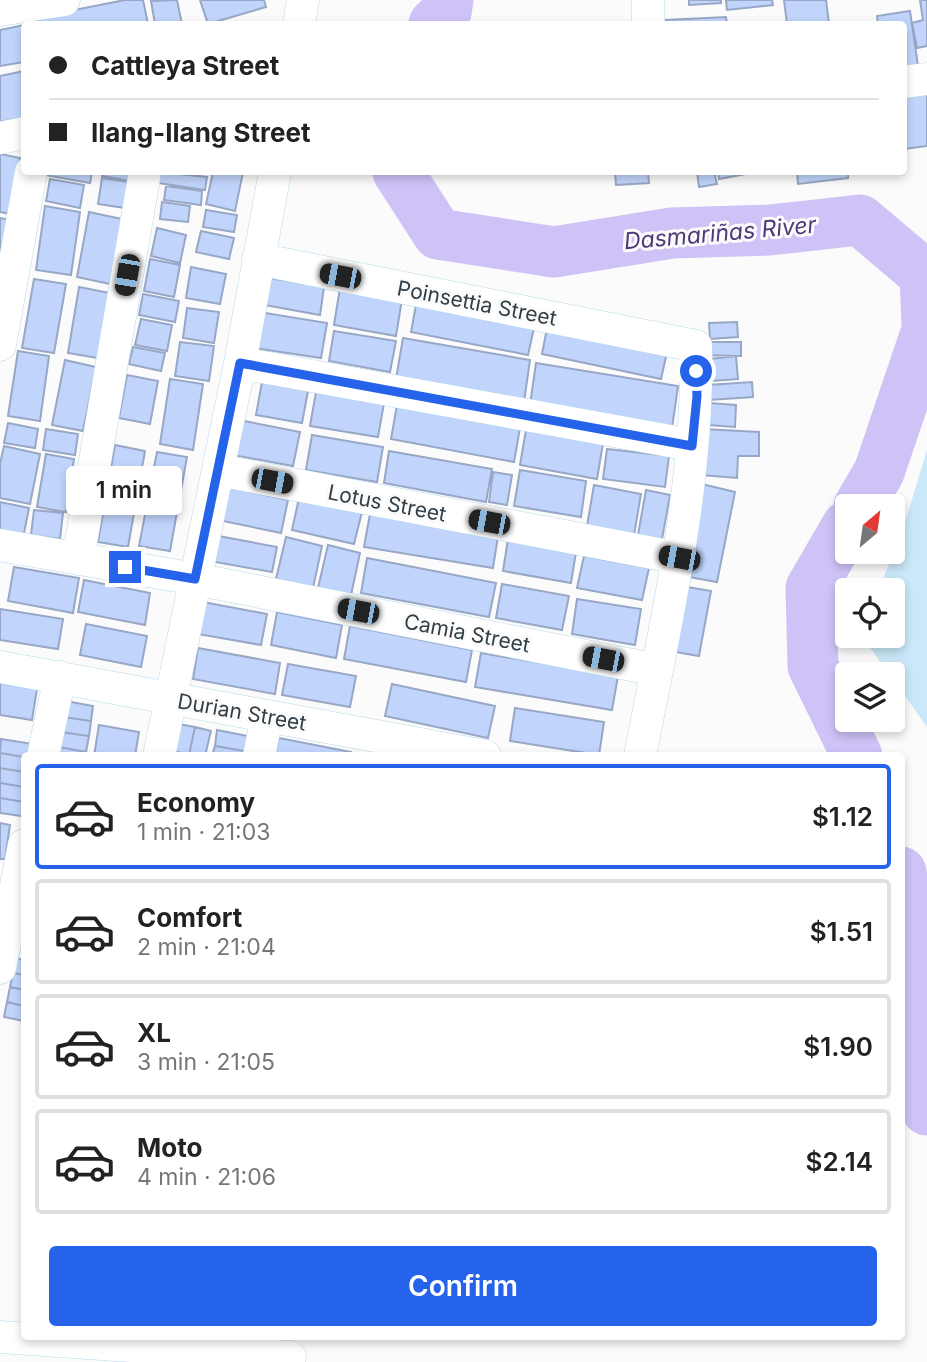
<!DOCTYPE html>
<meta charset="utf-8">
<style>
:root{--surface:#fff;--page:#f6f6f6;--text:#222;--muted:#767676;--line:#e0e0e0;--accent:#2563eb}
body{margin:0;font-family:Inter,sans-serif;background:var(--page);color:var(--text);height:100vh;display:flex;flex-direction:column;font-size:26px;white-space:nowrap}
*{box-sizing:border-box;margin:0}
p{font-size:23px;color:var(--muted)}
.icon{flex:none;width:38px;height:38px;fill:none;stroke:currentColor;stroke-width:2;stroke-linecap:round;stroke-linejoin:round}
.map{position:relative;flex:1;overflow:hidden}
.details{position:absolute;left:21px;top:752px;width:884px;height:588px;display:flex;flex-direction:column;background:var(--surface);border-radius:7px;box-shadow:0 4px 10px #0003}
.details>*{flex:none}
.top-card{position:absolute;left:21px;top:21px;width:886px;height:154px;border-radius:7px;box-shadow:0 4px 10px #0003;display:grid;align-content:center;height:154px;padding:0 28px;background:var(--surface)}
.needle{width:46px;rotate:29deg}
.fabs{position:absolute;left:835px;top:494px;display:grid;gap:14px}
.fabs a{display:grid;place-items:center;width:70px;height:70px;border-radius:7px;background:var(--surface);box-shadow:0 4px 10px #0003;font-size:35px}
.end{position:absolute;width:32px;height:32px;margin:-16px;border:9px solid #2563eb;background:#fff;box-shadow:0 0 0 4px #fff}
.from{border-radius:50%}
.bubble{position:absolute;height:49px;border-radius:7px;background:var(--surface);box-shadow:0 4px 10px #0003;font-size:23px;font-weight:600;line-height:49px;text-align:center}
.car{position:absolute;width:21px;height:42px;margin:-21px -10px;border-radius:9px;box-shadow:0 0 5px 2px #0007;background:linear-gradient(#222 24%,#8ab4d8 0 40%,#222 0 76%,#8ab4d8 0 86%,#222 0)}
.top-card b{display:flex;align-items:center;gap:24px;height:66px;font-size:26px}
.top-card b+b{border-top:2px solid var(--line)}
.top-card i{width:18px;height:18px;background:var(--text)}
ul{padding:12px 0 0;list-style:none}
li{display:flex;align-items:center;gap:21px;height:105px;margin:0 14px 10px;padding:0 14px;border:4px solid var(--line);border-radius:7px}
li div{flex:1}
li b{display:block;font-size:26px}
li em{font-style:normal;font-weight:600}
li.active{border-color:var(--accent)}
li>.icon{width:63px;height:63px;stroke-width:1.5}
.action{display:flex;gap:14px;margin-top:auto;padding:14px 28px}
.action a{flex:1;height:80px;border-radius:7px;background:var(--accent);color:#fff;font-size:28px;font-weight:600;line-height:80px;text-align:center}
.map>svg:first-child{display:block}
.green{fill:#cae8f9}
.lines{fill:none;stroke-linecap:round;stroke-linejoin:round}
.river{stroke:#cfc2f6;stroke-width:51}
.building{fill:#c1d5fc;stroke:#98a7c5;stroke-width:2}
.street-casing{stroke:#b6daee;stroke-width:33}
.street{stroke:#fff;stroke-width:32}
.route{stroke:#2563eb;stroke-width:9}
.labels{text-anchor:middle;dominant-baseline:central;stroke-width:6;stroke-linejoin:round;paint-order:stroke}
.street-label{font-size:21px;fill:#303e47;stroke:#fbfbfb}
.water-label{font-size:23px;font-style:italic;fill:#4e3a79;stroke:#fbfbfb}
</style>
<div class="map">
<svg width="927" height="1362" viewBox="0 0 927 1362">
<rect width="100%" height="100%" fill="#fbfbfb"/>
<!-- green -->
<path class="green" d="M927 450V727L893 679 892 674H889L861 635H892V590H878L899 542Z"/>
<g class="lines">
<!-- river -->
<path class="river" d="M434 24 446 12 448 0
M398 172 438 234 554 252 672 233 770 230 860 220 925 275 927 323
M859 506 879 472 927 330
M847 526 811 588 813 666 857 756
M901 872 911 945 913 1082 927 1110"/>
</g>
<!-- building -->
<path class="building" d="M125 0H143L148 24H41L39 17Z
M177 0 182 24H155L151 1Z
M200 0H264L266 7 208 24Z
M689 0H721V3L689 5Z
M726 0H772L773 5 727 10Z
M784 0H826L829 24H787Z
M920 0H927V46L917 48 912 23 923 20Z
M910 11 918 66 903 68V24H878L877 16Z
M726 17 727 24H667L666 20Z
M24 25V62L0 66V30Z
M24 71V117L0 122V76Z
M927 89V146L903 149V92Z
M0 154 20 158 10 214 0 212Z
M45 172H92L90 183 45 175Z
M102 172H132L131 181 102 176Z
M160 172 207 177 205 190 158 183Z
M213 172H243L235 211 206 204Z
M615 172H648L649 183 616 185Z
M697 172H714L717 184 699 187Z
M718 172H745L746 174 719 179Z
M797 172H848V178L798 184Z
M102 178 128 182 125 208 98 204Z
M50 179 84 185 80 208 46 201Z
M166 186 202 191 201 205 164 200Z
M162 202 190 206 188 222 160 219Z
M45 206 80 212 71 275 36 270Z
M206 210 237 215 234 232 203 227Z
M89 212 122 219 110 284 77 277Z
M0 218 10 220 0 264Z
M157 228 186 235 180 263 151 256Z
M201 231 234 238 229 259 196 252Z
M150 259 180 265 174 297 144 291Z
M191 267 226 274 220 304 186 298Z
M263 277 324 287 320 315 259 304Z
M34 279 66 284 54 353 22 348Z
M79 287 110 293 98 358 68 353Z
M340 288 402 299 396 336 334 325Z
M143 294 179 301 175 322 139 315Z
M416 305 534 328 528 355 411 332Z
M187 308 219 312 214 343 183 338Z
M259 312 327 323 321 358 254 348Z
M141 319 172 325 167 351 135 345Z
M737 322 738 337 710 339 709 323Z
M548 323 668 348 661 379 542 354Z
M334 331 396 341 390 372 329 361Z
M403 338 530 360 524 402 396 379Z
M180 342 214 346 209 381 175 376Z
M700 342H741V356L700 355Z
M133 347 165 353 161 371 129 364Z
M18 351 49 356 40 421 8 416Z
M736 356 738 379 712 381 710 359Z
M65 360 96 367 83 431 52 425Z
M536 363 678 386 672 428 530 405Z
M127 375 158 381 150 424 119 418Z
M170 379 203 384 193 450 160 444Z
M262 382 308 391 302 423 256 415Z
M752 382 753 397 709 400 708 385Z
M316 392 384 403 378 437 310 426Z
M709 403 736 405 735 427 708 425Z
M397 405 520 428 514 462 391 439Z
M239 420 300 432 293 466 233 455Z
M8 423 38 429 35 448 4 443Z
M527 424 604 437 597 479 520 465Z
M46 429 78 434 75 455 43 450Z
M703 429 759 432V456H738L737 478 701 475Z
M312 435 383 447 377 482 306 470Z
M115 445 145 451 128 547 98 542Z
M4 446 40 454 30 504 0 498V464Z
M607 449 669 456 665 487 603 479Z
M389 451 492 469 486 502 384 483Z
M157 452 187 457 170 551 139 546Z
M46 454 74 459 66 512 37 507Z
M520 470 586 481 581 517 514 506Z
M493 472 512 475 507 505 489 502Z
M702 484 735 492 717 582 683 576Z
M594 485 641 494 634 535 587 526Z
M225 486 288 500 281 533 218 520Z
M646 490 670 495 662 539 638 535Z
M299 498 362 512 354 544 292 530Z
M0 502 29 508 23 538 0 533Z
M34 510 63 513 60 539 31 535Z
M370 514 498 536 493 568 364 547Z
M208 534 277 547 272 572 204 560Z
M286 537 322 546 313 588 276 579Z
M508 539 576 552 571 583 503 571Z
M328 545 360 553 351 595 318 588Z
M584 556 649 568 642 600 577 588Z
M367 558 496 583 489 617 361 593Z
M14 567 79 578 73 613 8 601Z
M84 580 150 593 145 625 78 612Z
M502 584 569 596 562 630 496 618Z
M682 586 711 591 699 656 670 651Z
M577 599 641 609 635 645 572 634Z
M203 602 267 614 261 645 198 634Z
M0 609 63 619 58 649 0 640Z
M277 612 342 625 336 658 271 645Z
M86 624 147 636 141 667 80 655Z
M350 626 472 650 466 682 344 659Z
M198 648 280 663 275 694 193 679Z
M481 653 618 676 612 710 475 687Z
M288 664 356 676 350 707 282 695Z
M0 683 37 689 32 720 0 715Z
M392 684 495 706 488 738 385 716Z
M66 701 93 706 91 721 63 717Z
M515 708 604 722 599 755 510 741Z
M63 717 91 721 89 736 61 732Z
M179 724 195 727 189 755 173 751Z
M99 725 139 732 135 756H94Z
M195 727 211 731 205 756 189 755Z
M217 730 253 737 250 752 215 746Z
M61 732 89 736 86 752 59 747Z
M279 738 351 752 350 756H275Z
M1 739 33 744 31 756 24 757 0 753Z
M215 746 250 752 249 756H212Z
M59 747 86 752V756H57Z
M0 753 24 757V772L0 768Z
M0 768 24 772V787L0 783Z
M0 783 24 787V802L0 798Z
M0 798 24 802 22 816 0 813Z
M0 823 10 825 5 859H0Z
M16 958 24 960V975L13 973Z
M13 973 24 975V990L10 987Z
M10 987 24 990V1006L7 1002Z
M7 1002 24 1006V1021L4 1017Z"/>
<g class="lines">
<defs>
<path id="street" d="M648 0V24
M0 10 64 0
M299 24 303 0
M903 82 927 79
M0 138 24 133
M258 259 696 346C699 484 666 621 640 756
M0 345 31 172
M240 363 692 445
M218 470 679 558
M0 545 195 579 657 670
M78 559 145 172
M0 667 485 756
M43 756 60 677
M159 756 240 363 275 172
M259 756 267 717
M0 968 24 845
M0 1337 290 1357"/>
</defs>
<!-- street casing -->
<use href="#street" class="street-casing"/>
<!-- street -->
<use href="#street" class="street"/>
</g>
<g class="lines">
<!-- route -->
<path class="route" d="M125 567 195 579 240 363 692 446 697 396 696 371"/>
</g>
<g class="labels">
<!-- street labels -->
<g class="street-label">
<text transform="translate(477 303) rotate(11)">Poinsettia Street</text>
<text transform="translate(387 503) rotate(11)">Lotus Street</text>
<text transform="translate(467 633) rotate(11)">Camia Street</text>
<text transform="translate(242 712) rotate(10)">Durian Street</text>
</g>
<!-- water labels -->
<g class="water-label">
<text transform="translate(720 233) rotate(-5)">Dasmariñas River</text>
</g>
</g>
</svg>
<div class="fabs">
<a><svg class="needle" viewBox="-14 -14 28 28"><path d="M0-13l5 13h-10z" fill="#e53935"/><path d="M0 13l5-13h-10z" fill="#767676"/></svg></a>
<a><svg class="icon" aria-label="locate" viewBox="0 0 24 24"><circle cx="12" cy="12" r="6"/><path d="M12 2v4M12 18v4M2 12h4M18 12h4"/></svg></a>
<a><svg class="icon" aria-label="layers" viewBox="0 0 24 24"><path d="M12 4l9 5-9 5-9-5zM3 14l9 5 9-5"/></svg></a>
</div>
<i class="end from" style="left:696px;top:371px"></i>
<i class="end" style="left:125px;top:567px"></i>
<div class="bubble" style="left:66px;top:466px;width:116px">1 min</div>
<i class="car" style="left:127px;top:275px;rotate:190deg"></i>
<i class="car" style="left:340px;top:276px;rotate:281deg"></i>
<i class="car" style="left:272px;top:481px;rotate:101deg"></i>
<i class="car" style="left:489px;top:522px;rotate:281deg"></i>
<i class="car" style="left:679px;top:558px;rotate:281deg"></i>
<i class="car" style="left:358px;top:611px;rotate:281deg"></i>
<i class="car" style="left:603px;top:659px;rotate:281deg"></i>
<div class="top-card">
<b><i class="from"></i>Cattleya Street</b>
<b><i></i>Ilang-Ilang Street</b>
</div>
<section class="details">
<ul>
<li class="active"><svg class="icon" aria-label="car" viewBox="0 0 24 24"><path d="M5 17H2v-5l4-1 3-4h7l3 4 3 1v5h-3M9 17h6M6 11h13"/><circle cx="7" cy="17" r="2"/><circle cx="17" cy="17" r="2"/></svg><div><b>Economy</b><p>1 min · 21:03</p></div><em>$1.12</em></li>
<li><svg class="icon" aria-label="car" viewBox="0 0 24 24"><path d="M5 17H2v-5l4-1 3-4h7l3 4 3 1v5h-3M9 17h6M6 11h13"/><circle cx="7" cy="17" r="2"/><circle cx="17" cy="17" r="2"/></svg><div><b>Comfort</b><p>2 min · 21:04</p></div><em>$1.51</em></li>
<li><svg class="icon" aria-label="car" viewBox="0 0 24 24"><path d="M5 17H2v-5l4-1 3-4h7l3 4 3 1v5h-3M9 17h6M6 11h13"/><circle cx="7" cy="17" r="2"/><circle cx="17" cy="17" r="2"/></svg><div><b>XL</b><p>3 min · 21:05</p></div><em>$1.90</em></li>
<li><svg class="icon" aria-label="car" viewBox="0 0 24 24"><path d="M5 17H2v-5l4-1 3-4h7l3 4 3 1v5h-3M9 17h6M6 11h13"/><circle cx="7" cy="17" r="2"/><circle cx="17" cy="17" r="2"/></svg><div><b>Moto</b><p>4 min · 21:06</p></div><em>$2.14</em></li>
</ul>
<div class="action"><a>Confirm</a></div>
</section>
</div>
